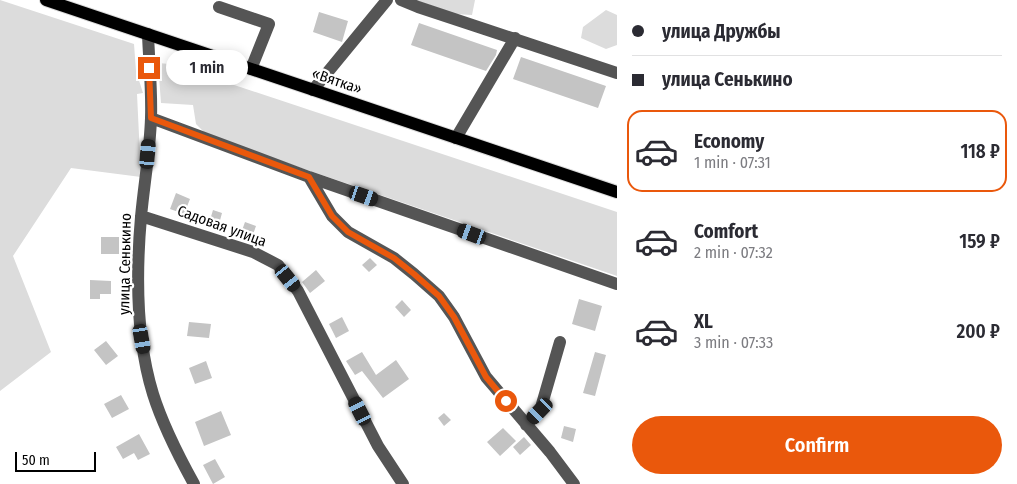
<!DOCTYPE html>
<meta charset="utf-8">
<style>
:root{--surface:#fff;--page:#f2f2f3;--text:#2b2b33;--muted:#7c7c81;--line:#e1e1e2;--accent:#ea580c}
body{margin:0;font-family:"Fira Sans Condensed",sans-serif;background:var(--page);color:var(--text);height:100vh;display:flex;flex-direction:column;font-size:19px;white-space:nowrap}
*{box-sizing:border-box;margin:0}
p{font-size:16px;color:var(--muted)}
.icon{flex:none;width:28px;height:28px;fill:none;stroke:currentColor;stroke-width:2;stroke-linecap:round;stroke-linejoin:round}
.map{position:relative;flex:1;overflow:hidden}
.details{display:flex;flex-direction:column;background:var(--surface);width:400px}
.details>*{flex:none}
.top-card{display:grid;align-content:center;height:110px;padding:0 15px;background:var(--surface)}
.scale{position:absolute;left:15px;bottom:12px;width:81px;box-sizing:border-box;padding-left:5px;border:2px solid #000;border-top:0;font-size:14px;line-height:18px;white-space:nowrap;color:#000;-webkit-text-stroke:4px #fff;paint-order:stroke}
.end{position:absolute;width:22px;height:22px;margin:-11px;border:6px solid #ea580c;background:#fff;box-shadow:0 0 0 2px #fff}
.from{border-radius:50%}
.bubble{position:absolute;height:35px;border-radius:18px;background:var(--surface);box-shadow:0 2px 12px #0003;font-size:16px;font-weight:600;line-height:35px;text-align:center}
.car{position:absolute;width:15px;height:30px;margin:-15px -8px;border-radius:6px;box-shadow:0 0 4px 1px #0007;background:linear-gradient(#222 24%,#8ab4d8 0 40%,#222 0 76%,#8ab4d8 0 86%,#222 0)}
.top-card b{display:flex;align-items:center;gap:18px;height:48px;font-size:19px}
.top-card b+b{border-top:1px solid var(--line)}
.top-card i{width:12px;height:12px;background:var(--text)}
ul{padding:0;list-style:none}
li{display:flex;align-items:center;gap:15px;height:82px;margin:0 10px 8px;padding:0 5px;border:2px solid transparent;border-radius:15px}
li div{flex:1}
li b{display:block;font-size:19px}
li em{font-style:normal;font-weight:600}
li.active{border-color:var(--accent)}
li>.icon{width:45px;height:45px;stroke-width:1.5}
.cta{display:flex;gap:10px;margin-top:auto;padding:10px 15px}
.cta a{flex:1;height:58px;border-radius:30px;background:var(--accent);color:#fff;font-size:20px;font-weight:600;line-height:58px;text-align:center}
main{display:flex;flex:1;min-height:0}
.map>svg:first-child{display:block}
.green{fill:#dcdcdc}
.building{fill:#c4c4c4}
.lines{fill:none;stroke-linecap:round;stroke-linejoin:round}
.major-casing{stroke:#dbdbdb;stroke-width:14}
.minor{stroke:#555;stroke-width:12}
.major{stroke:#000;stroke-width:12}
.route{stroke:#ea580c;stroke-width:6}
.labels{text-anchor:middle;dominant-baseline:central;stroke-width:4.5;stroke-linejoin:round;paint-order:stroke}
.street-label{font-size:15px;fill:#000;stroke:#fff}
</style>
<main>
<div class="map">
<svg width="617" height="484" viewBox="0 0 617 484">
<rect width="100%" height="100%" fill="#fff"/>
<!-- green -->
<path class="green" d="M0 0 134 44 136 71 143 93 137 94 141 177 71 168 13 256 51 352 0 391Z
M414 0H475L472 15 455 14Z
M606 10 617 15V45L606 49 581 38 583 27Z
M158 63 181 65 210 77 617 212V276L208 136 196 124 193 105 161 103Z"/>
<!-- building -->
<path class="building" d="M319 12 348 21 342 42 313 32Z
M419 23 497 50 496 55 486 71 411 45Z
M521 57 606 86 598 108 513 79Z
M176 193 190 199 184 214 170 209Z
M213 210 222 213 219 224 210 220Z
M245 222 256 226 251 240 240 236Z
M101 237H119V254H101Z
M370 258 377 265 369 272 362 265Z
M316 270 325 281 310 293 302 282Z
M90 280 111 281V294H100V299H90Z
M579 299 602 306 595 331 572 324Z
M402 300 411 310 404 317 395 307Z
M342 317 349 331 336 338 329 324Z
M189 322 211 324 209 338 187 336Z
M106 341 118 356 106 365 94 350Z
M362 352 376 375 396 360 409 379 383 398 362 371 355 375 346 361Z
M595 352 606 355 595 396 583 393Z
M206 361 212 378 195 384 189 368Z
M121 395 129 409 112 418 104 404Z
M221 411 231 435 204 446 195 422Z
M444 413 451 420 444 426 438 418Z
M564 426 576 429 573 442 561 438Z
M503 428 516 441 500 456 487 442Z
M139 434 150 454 138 460 134 453 123 459 116 447Z
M524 437 531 445 520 455 513 447Z
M215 459 225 477 213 484 203 465Z"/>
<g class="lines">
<defs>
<path id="major" d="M46 0 617 192"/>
</defs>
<!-- major casing -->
<use href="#major" class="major-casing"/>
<!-- minor -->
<path class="minor" d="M401 0 418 7 617 73
M219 7 269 24 251 69
M148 34C149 62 152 90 151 118 150 151 144 184 141 217 136 274 136 339 153 394 163 426 178 455 194 484
M313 90 387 0
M151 118 309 177 617 284
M456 138 515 38
M309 177 332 216 348 232 394 258 414 274 439 296 454 317 486 377 550 452 574 484
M141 216 253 252 278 265 298 291 378 446 403 484
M526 425 540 411 560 342"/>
<!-- major -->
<use href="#major" class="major"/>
</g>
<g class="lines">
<!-- route -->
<path class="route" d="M149 68 151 118 309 177 332 216 348 232 394 258 414 274 439 296 454 317 486 377 506 401"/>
</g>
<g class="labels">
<!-- street labels -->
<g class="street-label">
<text transform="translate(337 81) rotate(19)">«Вятка»</text>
<text transform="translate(222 226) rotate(20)">Садовая улица</text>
<text transform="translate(125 264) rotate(-89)">улица Сенькино</text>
</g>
</g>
</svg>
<div class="scale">50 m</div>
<i class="end from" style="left:506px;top:401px"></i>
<i class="end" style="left:149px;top:68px"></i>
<div class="bubble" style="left:166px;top:50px;width:82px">1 min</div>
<i class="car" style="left:148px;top:154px;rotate:5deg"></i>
<i class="car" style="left:364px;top:196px;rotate:109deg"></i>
<i class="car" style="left:472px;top:234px;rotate:290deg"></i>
<i class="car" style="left:288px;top:278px;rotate:141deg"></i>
<i class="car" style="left:142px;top:339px;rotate:170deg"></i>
<i class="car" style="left:360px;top:411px;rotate:333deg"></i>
<i class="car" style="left:540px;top:411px;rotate:224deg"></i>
</div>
<section class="details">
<div class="top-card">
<b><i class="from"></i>улица Дружбы</b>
<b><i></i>улица Сенькино</b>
</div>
<ul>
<li class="active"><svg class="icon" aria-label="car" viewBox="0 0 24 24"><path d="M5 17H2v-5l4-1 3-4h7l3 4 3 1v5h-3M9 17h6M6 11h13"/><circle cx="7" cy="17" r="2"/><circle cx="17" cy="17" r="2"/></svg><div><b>Economy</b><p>1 min · 07:31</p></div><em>118 ₽</em></li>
<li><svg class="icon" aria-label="car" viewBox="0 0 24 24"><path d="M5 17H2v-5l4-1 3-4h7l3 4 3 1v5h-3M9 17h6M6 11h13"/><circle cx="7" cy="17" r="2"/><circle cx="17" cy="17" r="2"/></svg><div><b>Comfort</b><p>2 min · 07:32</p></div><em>159 ₽</em></li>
<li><svg class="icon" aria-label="car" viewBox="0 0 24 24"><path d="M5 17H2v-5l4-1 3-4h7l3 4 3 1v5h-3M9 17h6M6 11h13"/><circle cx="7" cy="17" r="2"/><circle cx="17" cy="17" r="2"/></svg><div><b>XL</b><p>3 min · 07:33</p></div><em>200 ₽</em></li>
</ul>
<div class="cta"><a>Confirm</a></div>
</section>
</main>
